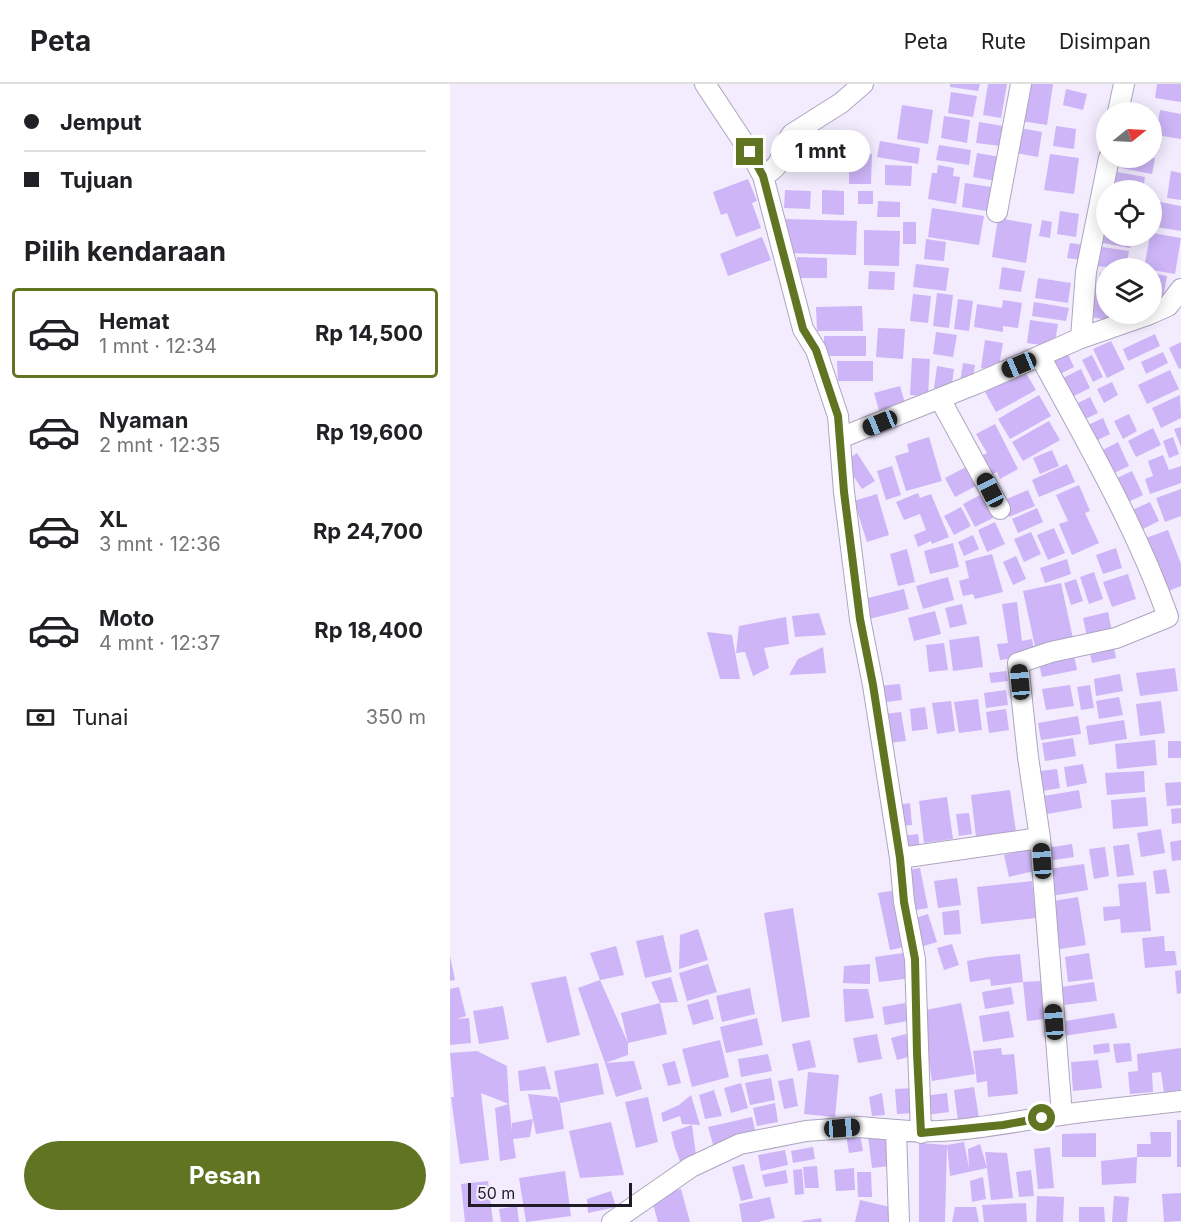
<!DOCTYPE html>
<html lang="id">
<meta charset="utf-8">
<style>
:root{--surface:#fff;--page:#f6f6f6;--text:#202124;--muted:#757577;--line:#e0e0e0;--accent:#617422}
body{margin:0;font-family:Inter,sans-serif;background:var(--page);color:var(--text);height:100vh;display:flex;flex-direction:column;font-size:22px;white-space:nowrap}
*{box-sizing:border-box;margin:0}
p{font-size:20px;color:var(--muted)}
.icon{flex:none;width:33px;height:33px;fill:none;stroke:currentColor;stroke-width:2;stroke-linecap:round;stroke-linejoin:round}
.map{position:relative;flex:1;overflow:hidden}
.sheet{display:flex;flex-direction:column;background:var(--surface);width:450px}
.sheet>*{flex:none}
.top-card{display:grid;align-content:center;height:132px;padding:0 24px;background:var(--surface)}
.needle{width:39px;rotate:72deg}
.buttons{position:absolute;left:646px;top:18px;display:grid;gap:12px}
.buttons a{display:grid;place-items:center;width:66px;height:66px;border-radius:50%;background:var(--surface);box-shadow:0 3px 15px #0003;font-size:30px}
.scale{position:absolute;left:18px;bottom:15px;width:164px;box-sizing:border-box;padding-left:6px;border:3px solid #1f1c26;border-top:0;font-size:16px;line-height:21px;white-space:nowrap;color:#1f1c26;-webkit-text-stroke:4px #f2ecfe;paint-order:stroke}
.end{position:absolute;width:27px;height:27px;margin:-14px;border:8px solid #617422;background:#fff;box-shadow:0 0 0 3px #fff}
.from{border-radius:50%}
.bubble{position:absolute;height:42px;border-radius:21px;background:var(--surface);box-shadow:0 3px 15px #0003;font-size:20px;font-weight:700;line-height:42px;text-align:center}
.car{position:absolute;width:18px;height:36px;margin:-18px -9px;border-radius:8px;box-shadow:0 0 4px 2px #0007;background:linear-gradient(#222 24%,#8ab4d8 0 40%,#222 0 76%,#8ab4d8 0 86%,#222 0)}
.top-card b{display:flex;align-items:center;gap:21px;height:57px;font-size:22px}
.top-card b+b{border-top:2px solid var(--line)}
.top-card i{width:15px;height:15px;background:var(--text)}
ul{padding:0;list-style:none}
li{display:flex;align-items:center;gap:18px;height:90px;margin:0 12px 9px;padding:0 12px;border:3px solid transparent;border-radius:6px}
li div{flex:1}
li b{display:block;font-size:22px}
li em{font-style:normal;font-weight:700}
li.current{border-color:var(--accent)}
li>.icon{width:54px;height:54px;stroke-width:1.5}
h2{padding:0 24px;font-size:27px;line-height:72px}
.pay{display:flex;align-items:center;gap:15px;height:66px;padding:0 24px;font-size:22px}
.pay p{margin-inline-start:auto}
.action{display:flex;gap:12px;margin-top:auto;padding:12px 24px}
.action a{flex:1;height:69px;border-radius:36px;background:var(--accent);color:#fff;font-size:24px;font-weight:700;line-height:69px;text-align:center}
header{display:flex;align-items:center;gap:36px;box-sizing:border-box;height:84px;padding:0 30px;background:var(--surface);border-bottom:2px solid var(--line)}
header strong{font-size:28px}
nav{display:flex;gap:33px;margin-inline-start:auto;font-size:21px}
main{display:flex;flex:1;min-height:0}
.map>svg:first-child{display:block}
.building{fill:#cdb5f7}
.lines{fill:none;stroke-linecap:round;stroke-linejoin:round}
.minor-casing{stroke:#aea5c0;stroke-width:22}
.minor{stroke:#fff;stroke-width:20}
.route{stroke:#617422;stroke-width:8}
</style>
<header>
<strong>Peta</strong>
<nav><a>Peta</a><a>Rute</a><a>Disimpan</a></nav>
</header>
<main>
<section class="sheet">
<div class="top-card">
<b><i class="from"></i>Jemput</b>
<b><i></i>Tujuan</b>
</div>
<h2>Pilih kendaraan</h2>
<ul>
<li class="current"><svg class="icon" aria-label="car" viewBox="0 0 24 24"><path d="M5 17H2v-5l4-1 3-4h7l3 4 3 1v5h-3M9 17h6M6 11h13"/><circle cx="7" cy="17" r="2"/><circle cx="17" cy="17" r="2"/></svg><div><b>Hemat</b><p>1 mnt · 12:34</p></div><em>Rp 14,500</em></li>
<li><svg class="icon" aria-label="car" viewBox="0 0 24 24"><path d="M5 17H2v-5l4-1 3-4h7l3 4 3 1v5h-3M9 17h6M6 11h13"/><circle cx="7" cy="17" r="2"/><circle cx="17" cy="17" r="2"/></svg><div><b>Nyaman</b><p>2 mnt · 12:35</p></div><em>Rp 19,600</em></li>
<li><svg class="icon" aria-label="car" viewBox="0 0 24 24"><path d="M5 17H2v-5l4-1 3-4h7l3 4 3 1v5h-3M9 17h6M6 11h13"/><circle cx="7" cy="17" r="2"/><circle cx="17" cy="17" r="2"/></svg><div><b>XL</b><p>3 mnt · 12:36</p></div><em>Rp 24,700</em></li>
<li><svg class="icon" aria-label="car" viewBox="0 0 24 24"><path d="M5 17H2v-5l4-1 3-4h7l3 4 3 1v5h-3M9 17h6M6 11h13"/><circle cx="7" cy="17" r="2"/><circle cx="17" cy="17" r="2"/></svg><div><b>Moto</b><p>4 mnt · 12:37</p></div><em>Rp 18,400</em></li>
</ul>
<div class="pay"><svg class="icon" aria-label="cash" viewBox="0 0 24 24"><path d="M3 7h18v10H3z"/><circle cx="12" cy="12" r="2"/></svg>Tunai<p>350 m</p></div>
<div class="action"><a>Pesan</a></div>
</section>
<div class="map">
<svg width="731" height="1138" viewBox="0 0 731 1138">
<rect width="100%" height="100%" fill="#f2ecfe"/>
<!-- building -->
<path class="building" d="M500 0H530L528 7 500 3Z
M538 0H557L551 34 533 31Z
M577 0H603L597 41 571 37Z
M707 0H731V18L705 14Z
M616 5 637 10 633 26 613 21Z
M501 8 527 12 523 33 498 29Z
M452 21 483 26 478 60 447 55Z
M674 23 698 27V28H673Z
M710 26 731 30V55L706 51Z
M494 32 520 36 517 59 491 54Z
M529 38 553 42 551 62 526 59Z
M606 42 626 45 624 65 603 62Z
M570 44 592 48 588 73 566 69Z
M430 57 470 64 468 80 427 73Z
M489 61 521 66 519 81 486 76Z
M341 63 376 64 375 84 340 83Z
M399 69 422 70 421 100H399Z
M527 69 550 73 546 97 523 93Z
M600 70 629 74 624 110 594 106Z
M673 74H705L702 90 671 84Z
M435 81 462 82 461 102 435 101Z
M488 81 504 84 503 92 510 93 506 120 478 115 482 89H487Z
M721 87 731 89V116L717 114Z
M667 88 695 93 693 106H664Z
M298 95 307 117 302 119 311 144 286 153 277 129 271 131 263 108Z
M515 99 541 103 537 127 512 123Z
M335 106 361 107 360 125 334 124Z
M372 106 394 107V131L372 130Z
M408 107H423V120H408Z
M428 117 450 118V133H427Z
M710 118 731 122V147L706 143Z
M482 124 534 132 529 161 478 153Z
M610 127 629 130 626 153 607 150Z
M548 134 582 140 576 179 542 173Z
M336 135 407 137 406 171 335 169Z
M592 136 602 138 600 154 589 152Z
M453 138H466V160H453Z
M656 141 657 152H682L680 164 653 159Z
M414 146 450 147 449 182 414 181Z
M702 149 731 154 725 190 702 186V184H694L700 152H702Z
M312 153 321 176 278 192 270 170Z
M476 155 496 158 494 177 474 175Z
M620 159 634 161 632 176 617 174Z
M646 162 679 167 676 184 643 182Z
M347 173 377 174V194H346Z
M466 180 499 184 496 207 463 203Z
M552 183 575 187 571 208 549 205Z
M419 187 445 188 444 206 418 205Z
M650 189 657 190V230H667L666 237 633 232 638 203 647 205Z
M702 189 717 192 713 214 702 212Z
M588 194 621 199 618 219 585 214Z
M487 209 503 211 499 244 483 242Z
M463 210 481 212 478 239 460 237Z
M508 215 523 217 519 247 504 245Z
M553 216 572 219 568 244 553 242V248L524 243 527 220 552 224Z
M584 218 619 224 616 237 582 232Z
M412 222 413 247H367L366 223Z
M580 236 608 240 604 263 577 259Z
M428 244 455 245 453 275 426 273Z
M486 248 507 251 503 273 483 270Z
M705 250 710 262 678 277 673 265Z
M374 252H416V272H374Z
M535 256 553 259 548 288 531 284Z
M661 257 675 285 657 294 643 265Z
M731 258V284L729 285 719 264Z
M617 268 624 283 604 293 597 278Z
M713 268 718 279 696 290 691 278Z
M642 271 653 293 643 298 632 276Z
M462 274 480 275 478 312 460 311Z
M387 277H423V297H388Z
M513 279 525 281 522 299 510 298Z
M487 282 504 285 501 307 484 304Z
M631 285 640 304 618 315 609 296Z
M574 286 586 306 546 328 535 308Z
M720 286 729 305 697 320 688 301Z
M662 298 668 311 654 319 647 305Z
M450 302 456 323 430 330 424 309Z
M589 311 601 332 560 355 548 335Z
M730 311 731 334 711 344 702 324Z
M640 313 648 329 631 337 624 321Z
M679 330 687 347 673 355 664 337Z
M653 334 660 350 644 358 636 342Z
M599 337 610 356 573 377 562 358Z
M545 340 568 385 550 395 547 388 539 392 529 373 537 369 526 350Z
M731 343V363L724 345Z
M703 344 711 361 686 373 678 357Z
M479 353 492 397 456 407 445 372 459 368 457 360Z
M723 353 729 370 719 374 713 357Z
M668 358 679 382 660 391 649 368Z
M602 366 609 382 590 390 583 374Z
M407 369 425 397 412 405 394 378Z
M713 371 719 386 731 382V399L700 410 695 395 703 392 698 377Z
M617 380 625 398 589 413 582 396Z
M442 382 451 411 436 416 427 387Z
M516 383 526 402 505 413 495 394Z
M682 387 693 411 676 419 665 395Z
M629 401 640 427 635 429 649 459 622 471 609 440 618 437 606 411Z
M731 405V432L715 438 706 414Z
M578 406 585 422 559 433 552 417Z
M468 409 470 414 481 410 499 453 482 460 481 457 468 463 464 451 476 446 470 430 454 436 446 418Z
M427 410 439 451 417 458 404 417Z
M530 411 543 434 525 443 513 420Z
M700 418 709 437 689 447 680 427Z
M511 423 521 442 504 451 494 432Z
M587 424 593 438 568 449 562 435Z
M545 438 555 460 537 468 528 446Z
M604 444 615 469 598 476 587 451Z
M718 446 731 480V502L716 508 696 454Z
M581 448 591 470 574 478 564 455Z
M523 451 529 465 514 472 508 458Z
M503 459 509 483 480 490 474 467Z
M666 464 672 484 653 490 646 471Z
M457 465 465 498 448 502 440 470Z
M542 470 553 508 525 515 523 510 513 512 509 497 519 494 515 477Z
M566 472 576 495 563 501 553 478Z
M617 475 621 490 595 499 590 484Z
M644 488 653 515 639 520 630 493Z
M678 490 686 515 662 523 653 498Z
M498 493 504 516 473 525 466 502Z
M626 495 633 517 621 521 614 499Z
M611 499 624 559 586 567 573 507Z
M454 505 459 525 419 535 414 515Z
M567 518 572 557 582 555 585 571 550 576 547 560 558 559 552 520Z
M512 520 517 540 500 544 495 524Z
M485 527 491 550 464 557 458 534Z
M658 528 663 552 638 557 633 534Z
M369 529 376 551 345 553 342 532Z
M336 533 339 560 314 564 319 584 303 592 295 568 286 569 289 542Z
M257 548 282 551 290 595H270Z
M529 552 533 583 503 587 499 556Z
M494 559 498 586 479 588 476 561Z
M663 559 666 574 642 579 639 564Z
M373 563 376 589 339 591 348 575Z
M623 567 627 586 592 593 588 575Z
M725 584 728 607 690 612 686 589Z
M556 587 558 597 541 599 539 589Z
M670 590 673 607 646 612 644 595Z
M450 600 452 616 429 619 427 602Z
M620 601 624 622 596 626 592 605Z
M640 601 644 624 631 626 627 603Z
M556 606 558 621 536 624 534 609Z
M669 613 673 631 649 635 646 617Z
M528 615 532 646 509 649 504 618Z
M501 617 505 647 487 650 482 619Z
M711 617 715 649 690 652 686 620Z
M475 623 478 645 462 647 460 625Z
M556 625 559 646 539 649 536 628Z
M451 628 456 657 438 659 434 630Z
M628 632 631 650 591 656 588 639Z
M674 636 677 655 639 661 636 642Z
M623 654 626 672 595 677 592 659Z
M705 656 707 681 667 685 665 660Z
M718 657H731V674H718Z
M633 680 637 699 617 703 614 683Z
M607 685 610 704 593 707 590 687Z
M694 687 695 708 657 711 655 689Z
M731 698V721L717 722 715 699Z
M560 706 566 748 526 753 521 711Z
M629 706 632 724 597 730 594 712Z
M497 713 503 755 474 759 469 717Z
M696 713 698 742 663 745 661 716Z
M460 719 462 741 450 742 448 721Z
M731 724V739L722 740 721 725Z
M519 729 522 750 509 752 506 730Z
M711 745 715 769 691 773 687 749Z
M468 750 470 766 453 768 451 752Z
M731 756V776L722 777 720 758Z
M622 760 624 773 598 777 596 764Z
M679 760 684 791 667 793 663 762Z
M655 763 659 792 644 795 639 765Z
M579 765 584 787 559 793 554 771Z
M634 780 638 806 601 812 598 785Z
M470 784 478 824 466 826 458 786Z
M716 785 720 809 706 810 703 787Z
M507 794 511 821 488 824 484 797Z
M582 797 586 834 531 840 527 803Z
M696 798 701 847 671 849 670 835 654 837 653 823 670 822 668 800Z
M447 806 458 862 440 866 428 809Z
M628 813 636 861 604 866 597 818Z
M343 824 360 933 332 938 314 829Z
M509 826 511 850 494 851 492 828Z
M478 830 487 858 470 863 462 835Z
M248 845 258 876 229 885 230 851Z
M213 851 222 888 195 894 186 857Z
M714 852 715 867H725L727 881 695 884 692 854Z
M502 860 509 881 494 886 487 864Z
M166 862 174 891 150 896 140 869Z
M460 868 463 894 429 898 425 873Z
M639 869 643 895 618 898 615 873Z
M570 870 573 898 541 902 540 895 520 898 517 877 538 873Z
M0 872 5 896 0 897Z
M258 880 267 908 237 917 229 889Z
M420 880V900L393 899 394 882Z
M731 886V909L727 910 725 887Z
M116 892 130 951 97 959 81 899Z
M221 893 228 918 210 919 201 898Z
M150 896 178 959V971L155 979 128 904Z
M591 897 594 935 577 937 573 898Z
M644 898 647 917 614 921 612 903Z
M9 903 16 932 7 935 19 934 21 959 0 961V905Z
M561 903 564 920 535 925 532 908Z
M300 904 305 930 272 938 266 912Z
M393 905H418L424 934 395 938Z
M258 915 264 935 243 941 237 921Z
M210 919 217 950 178 959 171 929Z
M455 919 458 937 435 941 432 923Z
M511 919 525 990 482 997 471 927Z
M53 922 59 955 29 960 23 927Z
M559 927 564 953 533 958 529 932Z
M664 929 667 944 613 952 615 937Z
M307 934 313 961 276 969 270 943Z
M427 950 432 975 408 979 403 954Z
M456 950 462 972 447 976 441 954Z
M270 956 279 993 242 1003 232 965Z
M360 956 366 983 348 987 342 960Z
M659 959 660 968 644 970 643 961Z
M680 959 682 977 666 979 663 960Z
M551 964 552 971 564 970 568 1010 538 1013 537 997 527 999 523 967Z
M731 964V1007L714 1009 711 988 702 989 703 1008 680 1010 678 988 688 987 687 970Z
M27 967 57 982 59 1020 31 1009 39 1076 10 1080 1 1013H4L0 969Z
M318 970 322 987 291 993 288 975Z
M648 976 652 1004 623 1007 621 978Z
M184 977 192 1005 166 1013 155 979Z
M225 977 231 999 218 1002 212 980Z
M148 979 154 1010 110 1019 104 987Z
M95 982 101 1005 70 1007 68 987Z
M358 988 389 991 385 1033 354 1030Z
M321 994 325 1016 300 1021 295 999Z
M343 994 348 1022 334 1025 328 997Z
M291 999 298 1024 281 1029 274 1004Z
M524 1003 529 1034 508 1037 504 1006Z
M465 1004 466 1029 447 1030 445 1005Z
M264 1006 272 1032 255 1035 249 1011Z
M432 1009 435 1031 422 1032 419 1013Z
M497 1009 499 1028 476 1031 473 1012Z
M78 1010 107 1013 110 1019 114 1045 86 1050Z
M241 1011 250 1041 232 1040 230 1032 213 1038 211 1029 229 1021Z
M198 1013 208 1058 186 1064 175 1018Z
M325 1019 328 1038 307 1042 303 1024Z
M59 1020 62 1047V1039L83 1035 80 1053 63 1055 66 1074 50 1077 45 1024Z
M302 1033 307 1054 264 1064 258 1043Z
M727 1036H731V1083H727Z
M161 1038 174 1091 130 1094 119 1047Z
M242 1041 246 1071 231 1080 225 1064 221 1048Z
M700 1048H721V1073H687V1060H701Z
M410 1049 413 1067 399 1069 396 1051Z
M436 1049 440 1082 422 1084 418 1052Z
M646 1049V1073H612V1050Z
M514 1058 519 1084 518 1065 530 1060 537 1084 500 1092 497 1061 495 1138H469V1059L497 1061Z
M363 1063 365 1075 343 1079 341 1067Z
M600 1063 604 1104 588 1105 584 1065Z
M335 1066 338 1081 311 1087 308 1071Z
M535 1068 557 1069 563 1114 541 1116Z
M687 1073 686 1099 652 1101 651 1077Z
M294 1080 303 1114 291 1117 282 1083Z
M367 1082 369 1104H355L353 1083Z
M404 1084 405 1106 386 1107 384 1086Z
M352 1085 354 1110 345 1111 343 1086Z
M336 1086 338 1099 315 1103 312 1091Z
M581 1086 584 1112 569 1113 566 1088Z
M115 1087 121 1132 76 1138 69 1094Z
M407 1088H421L422 1113H408Z
M533 1093 536 1115 522 1118 520 1097Z
M38 1097 43 1138H15L11 1100Z
M231 1105 240 1138H208L201 1113Z
M161 1107 166 1123 138 1129 137 1115Z
M731 1109V1137L714 1138 712 1110Z
M587 1112 614 1113 613 1138H586Z
M664 1112 679 1113 677 1138H662Z
M320 1113 325 1134 308 1138H292L289 1120Z
M410 1116 444 1124 441 1138H405Z
M576 1119 577 1138H534L532 1121Z
M67 1122 69 1138H51L49 1125Z
M505 1123H526L529 1138H502Z
M629 1123H654L655 1138H629Z
M371 1134 372 1138H352V1137Z"/>
<g class="lines">
<defs>
<path id="minor" d="M255 0 300 68 313 92 353 245 366 266 388 332 394 408 410 535 423 601 450 774 454 818 465 875 471 1049
M668 28 674 0
M313 92C336 80 329 68 342 50L391 19 413 0
M547 128 571 0
M702 229 718 222 731 205
M631 254 700 230
M590 272C636 357 686 442 718 533L666 554 601 568 568 579 578 673 590 754 612 1031
M490 315 550 425
M390 354 528 299 631 254 636 188 659 74
M450 774 590 754
M162 1138 241 1083 290 1060 356 1047 409 1043 446 1046
M449 1138 446 1046C501 1052 557 1038 611 1031 651 1025 691 1022 731 1017"/>
</defs>
<!-- minor casing -->
<use href="#minor" class="minor-casing"/>
<!-- minor -->
<use href="#minor" class="minor"/>
</g>
<g class="lines">
<!-- route -->
<path class="route" d="M300 68 313 92 353 245 366 266 388 332 394 408 410 535 423 601 450 774 454 818 465 875 467 969 471 1049 553 1041 592 1034"/>
</g>
</svg>
<div class="buttons">
<a><svg class="needle" viewBox="-14 -14 28 28"><path d="M0-13l5 13h-10z" fill="#e53935"/><path d="M0 13l5-13h-10z" fill="#757577"/></svg></a>
<a><svg class="icon" aria-label="locate" viewBox="0 0 24 24"><circle cx="12" cy="12" r="6"/><path d="M12 2v4M12 18v4M2 12h4M18 12h4"/></svg></a>
<a><svg class="icon" aria-label="layers" viewBox="0 0 24 24"><path d="M12 4l9 5-9 5-9-5zM3 14l9 5 9-5"/></svg></a>
</div>
<div class="scale">50 m</div>
<i class="end from" style="left:592px;top:1034px"></i>
<i class="end" style="left:300px;top:68px"></i>
<div class="bubble" style="left:321px;top:46px;width:99px">1 mnt</div>
<i class="car" style="left:569px;top:281px;rotate:247deg"></i>
<i class="car" style="left:430px;top:339px;rotate:248deg"></i>
<i class="car" style="left:540px;top:406px;rotate:333deg"></i>
<i class="car" style="left:570px;top:598px;rotate:355deg"></i>
<i class="car" style="left:592px;top:777px;rotate:356deg"></i>
<i class="car" style="left:604px;top:938px;rotate:356deg"></i>
<i class="car" style="left:392px;top:1044px;rotate:86deg"></i>
</div>
</main>
